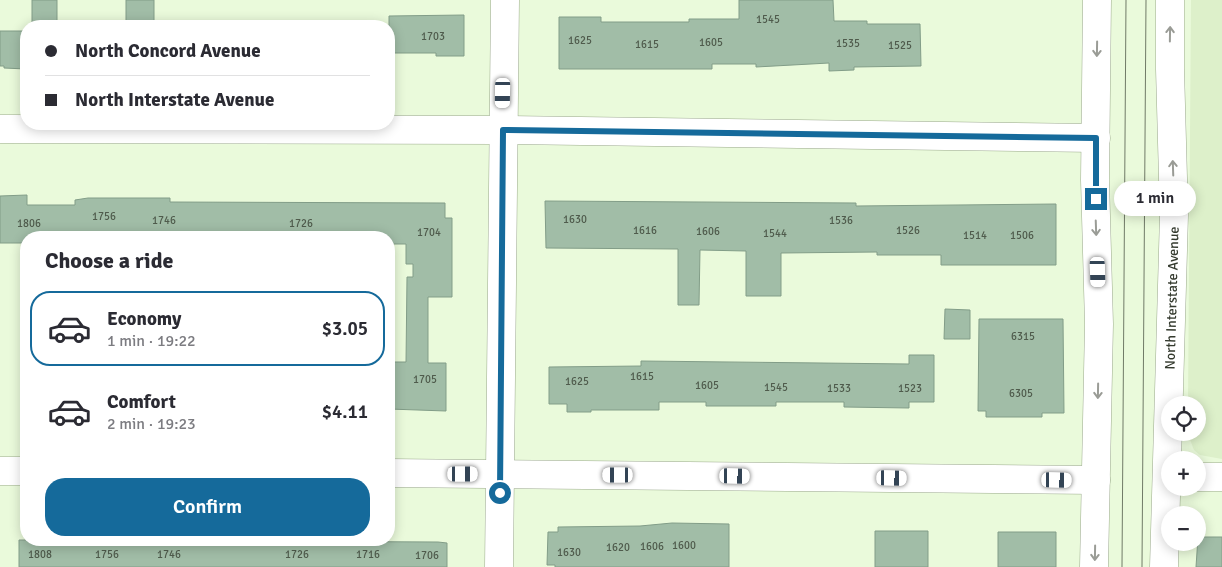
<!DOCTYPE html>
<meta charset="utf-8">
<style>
:root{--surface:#fff;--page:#f7f7f7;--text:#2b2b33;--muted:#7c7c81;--line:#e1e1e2;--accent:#156a9b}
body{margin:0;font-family:Signika,sans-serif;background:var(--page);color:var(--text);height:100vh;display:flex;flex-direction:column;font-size:19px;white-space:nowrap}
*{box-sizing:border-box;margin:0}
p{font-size:16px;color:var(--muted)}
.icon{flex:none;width:28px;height:28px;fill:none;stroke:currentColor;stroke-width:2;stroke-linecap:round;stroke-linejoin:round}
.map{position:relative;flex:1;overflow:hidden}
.panel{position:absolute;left:20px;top:231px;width:375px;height:315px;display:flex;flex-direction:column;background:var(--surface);border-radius:20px;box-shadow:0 2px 12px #0003}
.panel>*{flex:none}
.top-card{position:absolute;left:20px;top:20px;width:375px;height:110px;border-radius:20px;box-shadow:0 2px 12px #0003;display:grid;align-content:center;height:110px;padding:0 25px;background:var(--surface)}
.buttons{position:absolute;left:1161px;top:396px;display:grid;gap:10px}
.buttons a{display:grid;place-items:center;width:45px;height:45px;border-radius:50%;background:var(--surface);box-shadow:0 2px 12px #0003;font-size:25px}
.end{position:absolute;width:22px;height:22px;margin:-11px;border:6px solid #156a9b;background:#fff;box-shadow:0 0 0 2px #fff}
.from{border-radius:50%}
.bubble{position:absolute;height:35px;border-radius:18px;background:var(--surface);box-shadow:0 2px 12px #0003;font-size:16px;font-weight:600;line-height:35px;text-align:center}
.car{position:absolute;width:15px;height:30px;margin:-15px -8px;border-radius:6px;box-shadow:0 0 4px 1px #0007;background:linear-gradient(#fff 24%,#345 0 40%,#fff 0 76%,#345 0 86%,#fff 0)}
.top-card b{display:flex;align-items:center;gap:18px;height:48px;font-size:19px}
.top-card b+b{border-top:1px solid var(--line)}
.top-card i{width:12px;height:12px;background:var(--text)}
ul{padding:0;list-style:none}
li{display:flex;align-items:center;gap:15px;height:75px;margin:0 10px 8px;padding:0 15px;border:2px solid transparent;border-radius:20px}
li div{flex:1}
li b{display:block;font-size:19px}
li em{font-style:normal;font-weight:600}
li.current{border-color:var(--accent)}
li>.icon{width:45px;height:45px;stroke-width:1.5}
h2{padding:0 25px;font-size:22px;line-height:60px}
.action{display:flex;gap:10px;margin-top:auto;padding:10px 25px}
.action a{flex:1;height:58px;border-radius:20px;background:var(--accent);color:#fff;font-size:20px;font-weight:600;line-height:58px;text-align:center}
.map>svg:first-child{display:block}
.built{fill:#ddf0ca}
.building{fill:#a1bda7;stroke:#829d88}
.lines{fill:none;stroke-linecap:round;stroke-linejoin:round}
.minor-casing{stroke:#9ba98d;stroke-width:29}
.minor{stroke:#fff;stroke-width:28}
.tram{stroke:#707a67;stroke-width:1}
.oneway{stroke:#9a9c96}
.route{stroke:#156a9b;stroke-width:6}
.labels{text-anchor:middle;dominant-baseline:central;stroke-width:5;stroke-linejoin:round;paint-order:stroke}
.number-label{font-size:11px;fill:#4f5b4c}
.street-label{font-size:14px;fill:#343a2e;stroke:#fff}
</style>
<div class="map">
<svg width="1222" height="567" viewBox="0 0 1222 567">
<rect width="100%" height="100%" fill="#eafadb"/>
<!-- built -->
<path class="built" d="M1191 0H1222V459L1200 455 1194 450 1188 434 1198 432V405H1188Z"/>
<!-- building -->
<path class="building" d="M32 0H57V22H32Z
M126 0H154V26H126Z
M739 0H833L834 21H867V24H920L921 66 854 67V70L829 71V63L756 67V64H712V69H559V17H601V22H689V19H739Z
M464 15V56H436V53H389V16Z
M0 31H26V69L4 68V66H0Z
M27 195V205H75V200L88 198H170V202L445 203V218H452V297H428V363H446V411L389 409V362H406L407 277H413V264H406V244H389V238H26V243H0V196Z
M545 201 856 203V206L1056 204V265H941V255H877V252L781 253V296H746V251L700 250 699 305H678V249L546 248Z
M945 309 970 310V339H944Z
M979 319H1063L1064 413H1042V417H986V411H978Z
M909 355H934V402H909V408L844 407V402H776V406H706V402H659V410H591V412H567V404H549V367L641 366V361L909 364Z
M672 523 729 524V567H555V565H547L548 532H558V527L640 526Z
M875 531H928V567H875Z
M998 532H1056V567H998Z
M1198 537H1222V567H1196Z
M19 540 438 542 447 543V567H19Z"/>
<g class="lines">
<defs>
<g id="minor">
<path d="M0 129 503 130 1096 138"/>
<path d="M0 471H26"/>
<path d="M389 473 1096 480"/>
<path d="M1198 477H1222"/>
<path d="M499 567 505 0"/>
<path d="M1094 567 1099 324 1095 180 1097 0"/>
<path id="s1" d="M1164 567 1174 215 1170 69V0"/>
</g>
</defs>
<!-- minor casing -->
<use href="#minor" class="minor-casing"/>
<!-- minor -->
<use href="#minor" class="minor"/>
<!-- tram -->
<path class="tram" d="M1122 567 1126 0
M1142 567 1146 0"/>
</g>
<!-- one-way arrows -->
<defs><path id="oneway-shaft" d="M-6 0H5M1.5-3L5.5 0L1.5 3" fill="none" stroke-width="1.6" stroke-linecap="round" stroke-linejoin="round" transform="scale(1.25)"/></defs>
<g class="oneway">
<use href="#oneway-shaft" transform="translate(1170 34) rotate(-89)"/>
<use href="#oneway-shaft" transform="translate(1097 49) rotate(91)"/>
<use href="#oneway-shaft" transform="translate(1173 168) rotate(-92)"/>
<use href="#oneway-shaft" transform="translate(1096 228) rotate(88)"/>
<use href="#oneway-shaft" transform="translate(1098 391) rotate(91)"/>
<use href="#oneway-shaft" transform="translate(1095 553) rotate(91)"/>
</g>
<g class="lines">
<!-- route -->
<path class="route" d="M500 493 503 130 1096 138V199"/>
</g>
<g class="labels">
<!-- number labels -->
<g class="number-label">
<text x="768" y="19">1545</text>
<text x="433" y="36">1703</text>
<text x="580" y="40">1625</text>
<text x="711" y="42">1605</text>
<text x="848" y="43">1535</text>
<text x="647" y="44">1615</text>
<text x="900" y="45">1525</text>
<text x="104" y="216">1756</text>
<text x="575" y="219">1630</text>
<text x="164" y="220">1746</text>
<text x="841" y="220">1536</text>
<text x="29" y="223">1806</text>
<text x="301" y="223">1726</text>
<text x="645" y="230">1616</text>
<text x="908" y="230">1526</text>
<text x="708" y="231">1606</text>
<text x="429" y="232">1704</text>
<text x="775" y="233">1544</text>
<text x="975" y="235">1514</text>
<text x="1022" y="235">1506</text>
<text x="1023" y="336">6315</text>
<text x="642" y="376">1615</text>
<text x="425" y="379">1705</text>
<text x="577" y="381">1625</text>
<text x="707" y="385">1605</text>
<text x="776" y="387">1545</text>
<text x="839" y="388">1533</text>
<text x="910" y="388">1523</text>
<text x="1021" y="393">6305</text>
<text x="684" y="545">1600</text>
<text x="652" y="546">1606</text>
<text x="618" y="547">1620</text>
<text x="569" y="552">1630</text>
<text x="40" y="554">1808</text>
<text x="107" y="554">1756</text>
<text x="169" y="554">1746</text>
<text x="297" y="554">1726</text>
<text x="368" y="554">1716</text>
<text x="427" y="555">1706</text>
</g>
<!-- street labels -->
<g class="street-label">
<text stroke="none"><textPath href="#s1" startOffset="269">North Interstate Avenue</textPath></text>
</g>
</g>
</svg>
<div class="buttons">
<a><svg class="icon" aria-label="locate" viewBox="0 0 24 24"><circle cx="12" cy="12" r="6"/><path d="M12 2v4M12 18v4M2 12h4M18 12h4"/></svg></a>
<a>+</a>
<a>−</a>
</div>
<i class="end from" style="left:500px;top:493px"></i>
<i class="end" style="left:1096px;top:199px"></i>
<div class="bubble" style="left:1114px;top:181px;width:82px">1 min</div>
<i class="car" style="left:503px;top:93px;rotate:181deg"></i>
<i class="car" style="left:1098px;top:272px;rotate:178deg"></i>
<i class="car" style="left:463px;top:474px;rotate:90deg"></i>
<i class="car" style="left:618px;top:475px;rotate:270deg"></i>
<i class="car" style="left:735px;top:476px;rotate:91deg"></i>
<i class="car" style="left:892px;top:478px;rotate:91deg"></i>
<i class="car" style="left:1057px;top:480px;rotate:91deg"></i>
<div class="top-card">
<b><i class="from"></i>North Concord Avenue</b>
<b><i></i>North Interstate Avenue</b>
</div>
<section class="panel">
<h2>Choose a ride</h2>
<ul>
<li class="current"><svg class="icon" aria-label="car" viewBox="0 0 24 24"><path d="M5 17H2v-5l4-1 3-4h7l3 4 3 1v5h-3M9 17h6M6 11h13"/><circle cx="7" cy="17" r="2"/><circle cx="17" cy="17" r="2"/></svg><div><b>Economy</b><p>1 min · 19:22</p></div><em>$3.05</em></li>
<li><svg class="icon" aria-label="car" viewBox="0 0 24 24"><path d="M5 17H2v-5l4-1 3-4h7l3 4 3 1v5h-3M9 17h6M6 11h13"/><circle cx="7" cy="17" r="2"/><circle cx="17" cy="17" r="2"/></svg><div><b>Comfort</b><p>2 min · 19:23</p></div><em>$4.11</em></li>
</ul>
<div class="action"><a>Confirm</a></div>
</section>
</div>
